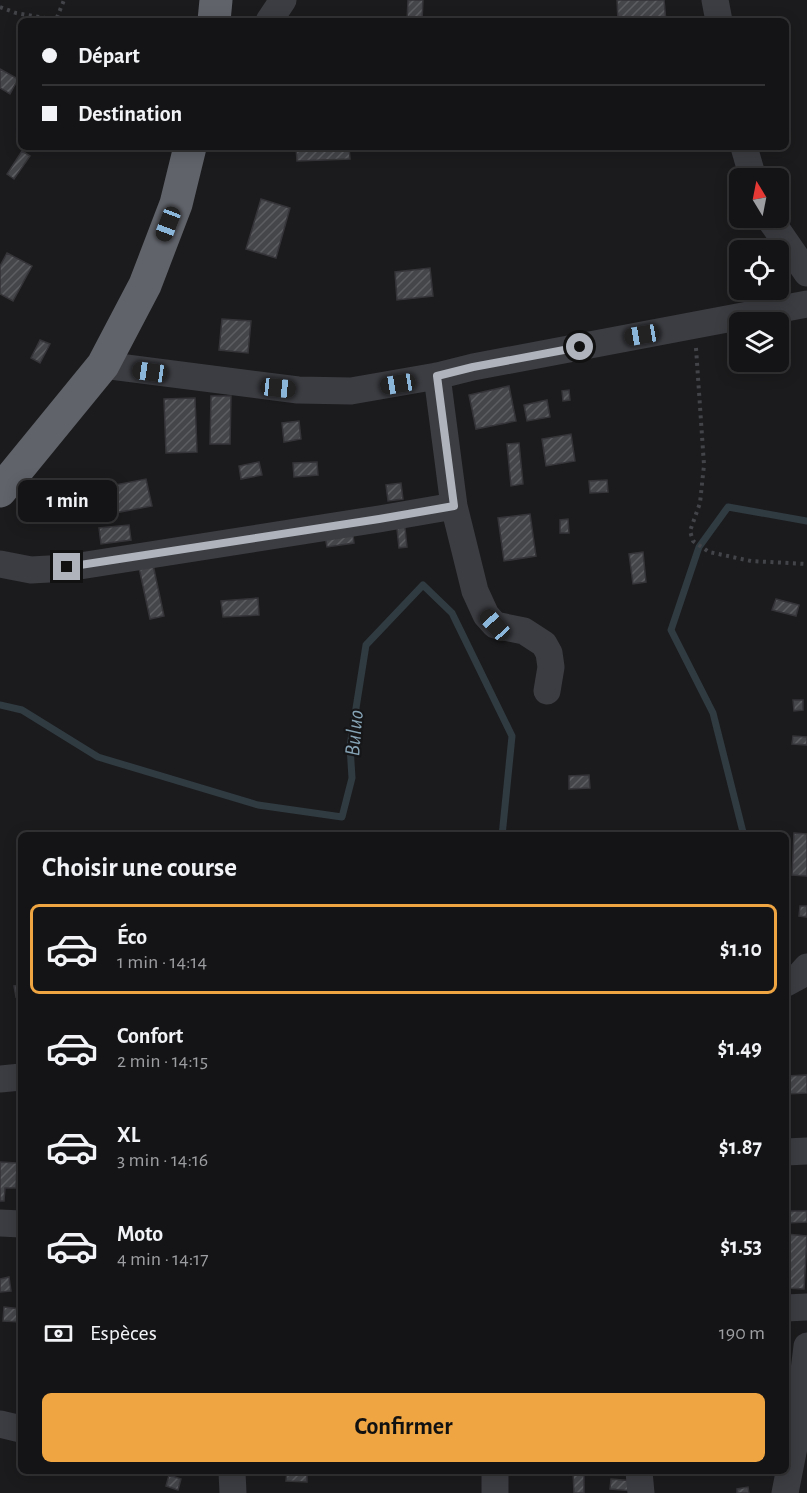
<!DOCTYPE html>
<html lang="fr">
<meta charset="utf-8">
<style>
:root{--surface:#141416;--page:#1d1d1f;--text:#f1f3f6;--muted:#9d9ea1;--line:#333335;--accent:#efa541}
body{margin:0;font-family:"Alegreya Sans",sans-serif;background:var(--page);color:var(--text);height:100vh;display:flex;flex-direction:column;font-size:22px;white-space:nowrap}
*{box-sizing:border-box;margin:0}
p{font-size:20px;color:var(--muted)}
.icon{flex:none;width:33px;height:33px;fill:none;stroke:currentColor;stroke-width:2;stroke-linecap:round;stroke-linejoin:round}
.map{position:relative;flex:1;overflow:hidden}
.side{position:absolute;left:18px;top:832px;width:771px;height:642px;display:flex;flex-direction:column;background:var(--surface);border-radius:9px;box-shadow:0 3px 15px #0003,0 0 0 2px var(--line)}
.side>*{flex:none}
.guide{position:absolute;left:18px;top:18px;width:771px;height:132px;border-radius:9px;box-shadow:0 3px 15px #0003,0 0 0 2px var(--line);display:grid;align-content:center;height:132px;padding:0 24px;background:var(--surface)}
.needle{width:39px;rotate:350deg}
.buttons{position:absolute;left:729px;top:168px;display:grid;gap:12px}
.buttons a{display:grid;place-items:center;width:60px;height:60px;border-radius:9px;background:var(--surface);box-shadow:0 3px 15px #0003,0 0 0 2px var(--line);font-size:30px}
.end{position:absolute;width:27px;height:27px;margin:-14px;border:8px solid #aeb3bc;background:#111;box-shadow:0 0 0 3px #111}
.from{border-radius:50%}
.bubble{position:absolute;height:42px;border-radius:9px;background:var(--surface);box-shadow:0 3px 15px #0003,0 0 0 2px var(--line);font-size:20px;font-weight:700;line-height:42px;text-align:center}
.car{position:absolute;width:18px;height:36px;margin:-18px -9px;border-radius:8px;box-shadow:0 0 4px 2px #0007;background:linear-gradient(#222 24%,#8ab4d8 0 40%,#222 0 76%,#8ab4d8 0 86%,#222 0)}
.guide b{display:flex;align-items:center;gap:21px;height:57px;font-size:22px}
.guide b+b{border-top:2px solid var(--line)}
.guide i{width:15px;height:15px;background:var(--text)}
ul{padding:0;list-style:none}
li{display:flex;align-items:center;gap:18px;height:90px;margin:0 12px 9px;padding:0 12px;border:3px solid transparent;border-radius:9px}
li div{flex:1}
li b{display:block;font-size:22px}
li em{font-style:normal;font-weight:700}
li.current{border-color:var(--accent)}
li>.icon{width:54px;height:54px;stroke-width:1.5}
h2{padding:0 24px;font-size:27px;line-height:72px}
.pay{display:flex;align-items:center;gap:15px;height:66px;padding:0 24px;font-size:22px}
.pay p{margin-inline-start:auto}
.button{display:flex;gap:12px;margin-top:auto;padding:12px 24px}
.button a{flex:1;height:69px;border-radius:9px;background:var(--accent);color:#111;font-size:24px;font-weight:700;line-height:69px;text-align:center}
.map>svg:first-child{display:block}
.lines{fill:none;stroke-linecap:round;stroke-linejoin:round}
.stream{stroke:#303b41;stroke-width:7}
.building{fill:url(#building-hatch);stroke:#353539;stroke-width:1.5}
.path{stroke:#424449;stroke-width:4;stroke-dasharray:3 4.5;stroke-linecap:butt}
.minor{stroke:#3c3d42;stroke-width:27}
.trunk{stroke:#60636a;stroke-width:33}
.route{stroke:#aeb3bc;stroke-width:8}
.labels{text-anchor:middle;dominant-baseline:central;stroke-width:4.5;stroke-linejoin:round;paint-order:stroke}
.water-label{font-size:22px;font-style:italic;fill:#86a4b6;stroke:#161618}
</style>
<div class="map">
<svg width="807" height="1493" viewBox="0 0 807 1493">
<defs>
<pattern id="building-hatch" width="6" height="6" patternUnits="userSpaceOnUse" patternTransform="scale(1.5)"><rect width="6" height="6" fill="#45464a"/><path d="M-1 1l2-2M0 6l6-6M5 7l2-2" fill="none" stroke="#5d5e62"/></pattern>
</defs>
<rect width="100%" height="100%" fill="#1b1b1d"/>
<g class="lines">
<!-- stream -->
<path class="stream" d="M0 705 22 710 98 757 258 805 342 817 352 778 350 746 366 645 423 585 452 613 512 736 502 836
M744 836 713 713 671 630 699 547 728 507 807 521"/>
</g>
<!-- building -->
<path class="building" d="M408 0H423L422 21H407Z
M617 0H664L666 21H618Z
M0 69 18 79 10 94 0 88Z
M296 147H349L350 159 297 161Z
M22 151 30 156 14 179 7 174Z
M261 199 290 208 276 258 246 249Z
M7 253 32 266 13 301 0 294V266Z
M430 268 433 296 397 300 395 272Z
M222 319 251 321 248 353 219 350Z
M40 340 50 344 40 363 31 358Z
M509 386 516 421 476 429 469 395Z
M569 390 570 400 563 401 562 391Z
M211 396H231L230 444H210Z
M195 398 197 452 166 453 164 399Z
M547 400 550 417 527 421 524 405Z
M299 421 301 439 284 442 282 423Z
M571 434 575 461 546 466 542 439Z
M519 443 523 484 511 486 507 444Z
M259 462 262 475 241 479 239 466Z
M317 462 318 475 294 477 293 463Z
M146 479 152 506 104 515 99 488Z
M607 480 608 492 590 493 589 481Z
M401 483 403 499 388 501 386 485Z
M530 514 536 556 504 561 498 518Z
M404 519 407 547 399 548 396 520Z
M568 519 569 533H560V520Z
M129 525 131 540 101 544 99 528Z
M352 527 354 543 327 547 324 531Z
M643 552 646 582 633 584 629 554Z
M152 560 164 616 150 619 138 563Z
M258 598 259 615 223 617 221 601Z
M776 599 799 605 796 616 772 610Z
M793 700H803V710L794 711Z
M793 736 807 737V745L792 744Z
M589 775 590 788 569 789V776Z
M794 833 807 834V876L792 875Z
M800 906H807V917L799 916Z
M21 985V996L16 997 14 986Z
M807 1075V1093L786 1094V1076Z
M0 1162 17 1163 16 1188H5L4 1201H0Z
M787 1211H807V1222L787 1223Z
M786 1234 807 1236 804 1289 786 1288Z
M9 1277 11 1291 0 1292V1279Z
M4 1307 21 1309V1322L3 1321Z
M786 1313 790 1343 786 1344Z
M287 1472H307V1482L286 1481Z
M332 1472H365V1473L332 1474Z
M573 1472H584V1493H574Z
M683 1472H702V1474H683Z
M169 1475 181 1479 178 1490 166 1486Z
M611 1479 634 1481V1491L610 1489Z
M748 1487 749 1493H737V1489Z"/>
<g class="lines">
<!-- path -->
<path class="path" d="M0 7 16 13 56 20 64 0
M696 348 704 465 700 503 690 531 693 541 709 552 751 561 807 564"/>
<!-- minor -->
<path class="minor" d="M715 0 719 21
M269 21 283 0
M744 147 753 178
M769 218 807 273
M103 365 298 390 351 391 437 376 473 367 807 304
M437 376 454 506 475 591 486 615 495 625 524 631 544 644 549 653 551 667 547 691
M0 564 31 570 67 568 379 519 454 506
M786 983 799 976 807 967
M0 1079 21 1077
M786 1152 807 1151
M0 1223 21 1224
M786 1308 807 1307
M0 1424 21 1429
M232 1472 233 1493
M639 1472 641 1493
M495 1493V1472
M785 1493 796 1437 807 1346"/>
<!-- trunk -->
<path class="trunk" d="M214 21 216 0
M0 491 103 365 145 285 176 204 190 147"/>
</g>
<g class="lines">
<!-- route -->
<path class="route" d="M67 567 379 519 454 506 437 376 473 367 580 347"/>
</g>
<g class="labels">
<!-- water labels -->
<g class="water-label">
<text transform="translate(354 733) rotate(-85)">Buluo</text>
</g>
</g>
</svg>
<div class="buttons">
<a><svg class="needle" viewBox="-14 -14 28 28"><path d="M0-13l5 13h-10z" fill="#e53935"/><path d="M0 13l5-13h-10z" fill="#9d9ea1"/></svg></a>
<a><svg class="icon" aria-label="locate" viewBox="0 0 24 24"><circle cx="12" cy="12" r="6"/><path d="M12 2v4M12 18v4M2 12h4M18 12h4"/></svg></a>
<a><svg class="icon" aria-label="layers" viewBox="0 0 24 24"><path d="M12 4l9 5-9 5-9-5zM3 14l9 5 9-5"/></svg></a>
</div>
<i class="end from" style="left:580px;top:347px"></i>
<i class="end" style="left:67px;top:567px"></i>
<div class="bubble" style="left:18px;top:480px;width:99px">1 min</div>
<i class="car" style="left:168px;top:224px;rotate:201deg"></i>
<i class="car" style="left:642px;top:335px;rotate:260deg"></i>
<i class="car" style="left:150px;top:372px;rotate:278deg"></i>
<i class="car" style="left:398px;top:384px;rotate:261deg"></i>
<i class="car" style="left:278px;top:388px;rotate:96deg"></i>
<i class="car" style="left:495px;top:625px;rotate:318deg"></i>
<div class="guide">
<b><i class="from"></i>Départ</b>
<b><i></i>Destination</b>
</div>
<section class="side">
<h2>Choisir une course</h2>
<ul>
<li class="current"><svg class="icon" aria-label="car" viewBox="0 0 24 24"><path d="M5 17H2v-5l4-1 3-4h7l3 4 3 1v5h-3M9 17h6M6 11h13"/><circle cx="7" cy="17" r="2"/><circle cx="17" cy="17" r="2"/></svg><div><b>Éco</b><p>1 min · 14:14</p></div><em>$1.10</em></li>
<li><svg class="icon" aria-label="car" viewBox="0 0 24 24"><path d="M5 17H2v-5l4-1 3-4h7l3 4 3 1v5h-3M9 17h6M6 11h13"/><circle cx="7" cy="17" r="2"/><circle cx="17" cy="17" r="2"/></svg><div><b>Confort</b><p>2 min · 14:15</p></div><em>$1.49</em></li>
<li><svg class="icon" aria-label="car" viewBox="0 0 24 24"><path d="M5 17H2v-5l4-1 3-4h7l3 4 3 1v5h-3M9 17h6M6 11h13"/><circle cx="7" cy="17" r="2"/><circle cx="17" cy="17" r="2"/></svg><div><b>XL</b><p>3 min · 14:16</p></div><em>$1.87</em></li>
<li><svg class="icon" aria-label="car" viewBox="0 0 24 24"><path d="M5 17H2v-5l4-1 3-4h7l3 4 3 1v5h-3M9 17h6M6 11h13"/><circle cx="7" cy="17" r="2"/><circle cx="17" cy="17" r="2"/></svg><div><b>Moto</b><p>4 min · 14:17</p></div><em>$1.53</em></li>
</ul>
<div class="pay"><svg class="icon" aria-label="cash" viewBox="0 0 24 24"><path d="M3 7h18v10H3z"/><circle cx="12" cy="12" r="2"/></svg>Espèces<p>190 m</p></div>
<div class="button"><a>Confirmer</a></div>
</section>
</div>
